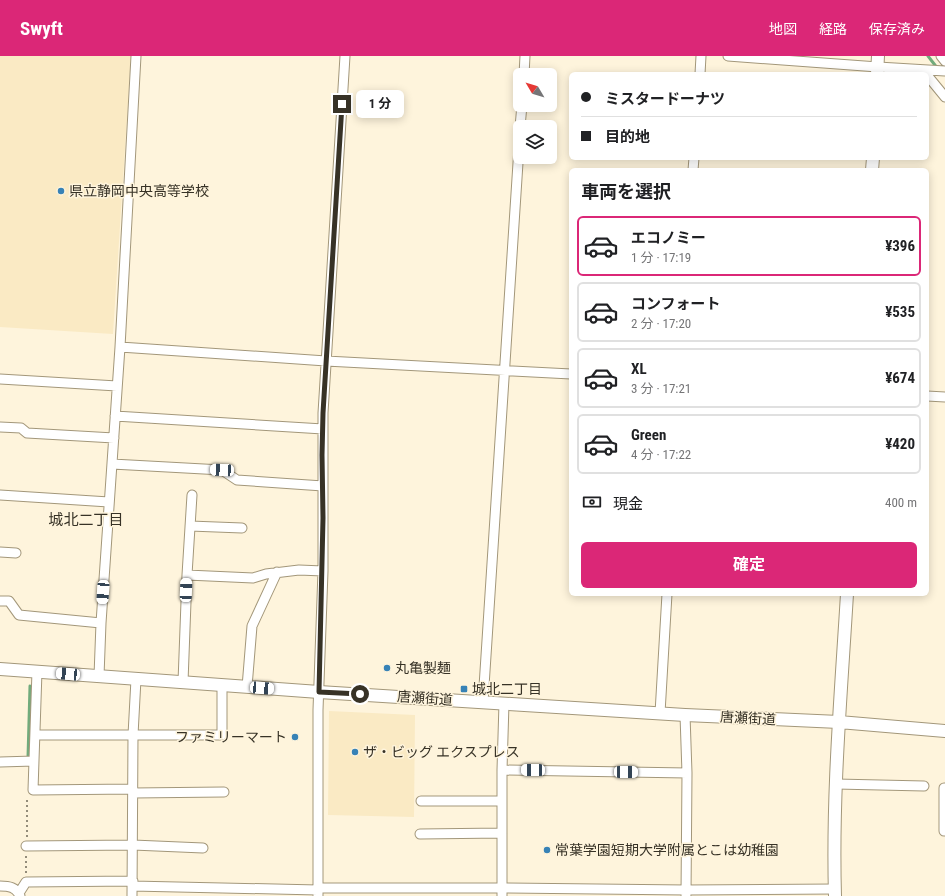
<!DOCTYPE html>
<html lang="ja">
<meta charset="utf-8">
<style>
:root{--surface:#fff;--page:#f6f6f6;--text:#202124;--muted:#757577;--line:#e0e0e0;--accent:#db2777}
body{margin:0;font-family:"Roboto Condensed","Noto Sans JP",sans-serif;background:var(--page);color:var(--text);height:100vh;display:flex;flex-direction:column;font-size:15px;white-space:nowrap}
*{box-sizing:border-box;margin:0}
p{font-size:13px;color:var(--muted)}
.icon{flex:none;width:22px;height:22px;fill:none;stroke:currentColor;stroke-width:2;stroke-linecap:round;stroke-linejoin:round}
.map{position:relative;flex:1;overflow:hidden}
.details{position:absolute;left:569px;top:112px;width:360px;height:428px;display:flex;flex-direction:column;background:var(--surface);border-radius:6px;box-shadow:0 2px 10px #0003}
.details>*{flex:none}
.guide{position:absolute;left:569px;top:16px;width:360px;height:88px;border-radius:6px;box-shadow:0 2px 10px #0003;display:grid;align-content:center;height:88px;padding:0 12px;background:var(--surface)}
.needle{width:26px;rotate:308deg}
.tools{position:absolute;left:513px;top:12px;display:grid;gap:8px}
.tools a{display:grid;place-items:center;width:44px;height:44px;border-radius:6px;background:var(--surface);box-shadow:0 2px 10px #0003;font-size:20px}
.end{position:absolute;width:18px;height:18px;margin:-9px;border:5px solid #373226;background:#fff;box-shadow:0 0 0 2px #fff}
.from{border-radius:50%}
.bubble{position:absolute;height:28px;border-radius:6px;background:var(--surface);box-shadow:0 2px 10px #0003;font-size:13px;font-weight:700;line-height:28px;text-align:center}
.car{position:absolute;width:12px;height:24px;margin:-12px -6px;border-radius:5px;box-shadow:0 0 3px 1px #0007;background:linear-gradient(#fff 24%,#345 0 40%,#fff 0 76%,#345 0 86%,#fff 0)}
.guide b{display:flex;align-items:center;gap:14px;height:38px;font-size:15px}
.guide b+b{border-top:1px solid var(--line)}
.guide i{width:10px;height:10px;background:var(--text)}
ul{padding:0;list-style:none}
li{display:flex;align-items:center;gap:12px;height:60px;margin:0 8px 6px;padding:0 4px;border:2px solid var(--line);border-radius:6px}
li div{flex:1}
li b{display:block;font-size:15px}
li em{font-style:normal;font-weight:700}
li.active{border-color:var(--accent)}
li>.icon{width:36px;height:36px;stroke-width:1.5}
h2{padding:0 12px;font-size:18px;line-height:48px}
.pay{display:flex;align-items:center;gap:10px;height:44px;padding:0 12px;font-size:15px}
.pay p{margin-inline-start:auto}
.primary-button{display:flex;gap:8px;margin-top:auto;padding:8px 12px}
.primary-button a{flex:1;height:46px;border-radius:6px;background:var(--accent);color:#fff;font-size:16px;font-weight:700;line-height:46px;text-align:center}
header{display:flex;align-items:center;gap:24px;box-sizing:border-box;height:56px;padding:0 20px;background:var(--accent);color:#fff}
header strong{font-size:19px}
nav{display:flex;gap:22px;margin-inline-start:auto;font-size:14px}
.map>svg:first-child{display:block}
.built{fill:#faeac4}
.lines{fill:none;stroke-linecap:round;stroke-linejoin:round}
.stream{stroke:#71ab7c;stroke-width:3}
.street-casing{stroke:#a3977a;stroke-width:11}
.secondary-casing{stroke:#a3977a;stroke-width:14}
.path{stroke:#938c7a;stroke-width:2;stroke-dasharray:2 3;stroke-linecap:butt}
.street{stroke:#fff;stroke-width:9}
.secondary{stroke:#fff;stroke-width:12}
.route{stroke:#373226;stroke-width:5}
.poi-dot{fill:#3782b6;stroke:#fef4dc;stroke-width:1.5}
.labels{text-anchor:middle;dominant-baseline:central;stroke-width:3;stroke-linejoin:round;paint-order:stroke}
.poi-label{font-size:14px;fill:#373226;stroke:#fef4dc;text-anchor:start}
.street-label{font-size:14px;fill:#373226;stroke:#fef4dc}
.neighbourhood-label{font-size:15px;fill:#373226;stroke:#fef4dc}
</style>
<header>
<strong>Swyft</strong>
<nav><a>地図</a><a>経路</a><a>保存済み</a></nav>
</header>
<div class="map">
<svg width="945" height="840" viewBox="0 0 945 840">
<rect width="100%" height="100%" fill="#fef4dc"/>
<!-- built -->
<path class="built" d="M0 0H131L113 278 0 271Z
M329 655 415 659 414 761 328 759Z"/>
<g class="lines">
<!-- stream -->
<path class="stream" d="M928 0 938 13
M28 701 30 630"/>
<defs>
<path id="street" d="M728 0 878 11 945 15
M941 0 945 5
M700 18 701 0
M524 19 525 0
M927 19 945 41
M520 71 522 49
M693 114 694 102
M120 291 326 305 571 318
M0 323 117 330
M927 340 945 341
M115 360 323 373
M0 371 21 372 27 377 114 382
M112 408 222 414 237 424 323 430
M0 439 109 446
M190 470 242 472
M0 496 16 497
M187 519 253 522 266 518 299 514 323 515
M0 545H9L19 559 101 567
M37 615 33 734 133 733
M99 620 101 567 120 291 136 0
M183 626 187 519 192 439
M247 631 252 570 277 516
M483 646 520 76
M660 657 667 538
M685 659 687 717 686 839
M35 679H222V629
M0 706 34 705
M502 714 687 717
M836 728 924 730
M945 732H944V775H945
M133 737 224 736
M421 745H502
M420 778 502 777
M26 790 133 789 203 792
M0 830C9 830 16 831 20 840
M132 830 318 834
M318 832H502L686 834 835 833
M19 837 26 826 133 825
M132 840 133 679 136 623
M318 840V654L323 515V357L345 0
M502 840V714L504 647"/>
<path id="secondary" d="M877 18 878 0
M872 114 873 102
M0 613 319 636 685 659 839 666 945 675
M835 840C832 739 841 638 847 538"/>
</defs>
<!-- street casing -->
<use href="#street" class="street-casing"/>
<!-- secondary casing -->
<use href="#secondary" class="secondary-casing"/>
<!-- path -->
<path class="path" d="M27 781V742
M26 817V800"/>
<!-- street -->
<use href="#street" class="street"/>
<!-- secondary -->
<use href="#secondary" class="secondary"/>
</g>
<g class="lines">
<!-- route -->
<path class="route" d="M342 48 323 357 322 399 323 462 319 636 360 638"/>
</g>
<!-- markers -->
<g class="poi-dot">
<circle cx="61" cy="135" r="4"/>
<circle cx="387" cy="612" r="4"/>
<rect x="460" y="629" width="8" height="8" rx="2"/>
<circle cx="295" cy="681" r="4"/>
<circle cx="355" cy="696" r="4"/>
<circle cx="547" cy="794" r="4"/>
</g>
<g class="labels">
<!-- poi labels -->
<g class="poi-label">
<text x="69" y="135">県立静岡中央高等学校</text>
<text x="395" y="612">丸亀製麺</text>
<text x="472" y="633">城北二丁目</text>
<text x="287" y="681" text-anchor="end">ファミリーマート</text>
<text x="363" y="696">ザ・ビッグ エクスプレス</text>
<text x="555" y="794">常葉学園短期大学附属とこは幼稚園</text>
</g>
<!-- street labels -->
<g class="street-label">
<text transform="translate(425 642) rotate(4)">唐瀬街道</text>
<text transform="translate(748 662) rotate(3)">唐瀬街道</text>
</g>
<!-- neighbourhood labels -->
<g class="neighbourhood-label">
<text x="86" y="464">城北二丁目</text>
</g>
</g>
</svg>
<div class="tools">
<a><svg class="needle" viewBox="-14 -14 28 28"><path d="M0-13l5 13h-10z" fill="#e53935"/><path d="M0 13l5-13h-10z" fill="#757577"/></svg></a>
<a><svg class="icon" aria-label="layers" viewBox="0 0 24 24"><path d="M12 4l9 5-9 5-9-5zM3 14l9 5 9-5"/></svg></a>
</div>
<i class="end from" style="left:360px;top:638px"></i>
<i class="end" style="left:342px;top:48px"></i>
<div class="bubble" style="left:356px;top:34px;width:48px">1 分</div>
<i class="car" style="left:222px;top:414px;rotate:273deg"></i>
<i class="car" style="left:186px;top:534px;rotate:2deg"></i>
<i class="car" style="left:103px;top:536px;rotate:184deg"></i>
<i class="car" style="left:68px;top:618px;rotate:275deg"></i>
<i class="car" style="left:262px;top:632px;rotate:94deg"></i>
<i class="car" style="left:533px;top:714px;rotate:271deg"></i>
<i class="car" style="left:626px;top:716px;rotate:91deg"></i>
<div class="guide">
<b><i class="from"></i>ミスタードーナツ</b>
<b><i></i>目的地</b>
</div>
<section class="details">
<h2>車両を選択</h2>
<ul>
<li class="active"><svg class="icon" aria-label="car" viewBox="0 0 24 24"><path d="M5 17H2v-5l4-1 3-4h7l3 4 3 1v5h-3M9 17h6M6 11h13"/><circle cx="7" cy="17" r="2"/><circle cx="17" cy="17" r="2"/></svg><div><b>エコノミー</b><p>1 分 · 17:19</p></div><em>¥396</em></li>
<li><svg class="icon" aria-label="car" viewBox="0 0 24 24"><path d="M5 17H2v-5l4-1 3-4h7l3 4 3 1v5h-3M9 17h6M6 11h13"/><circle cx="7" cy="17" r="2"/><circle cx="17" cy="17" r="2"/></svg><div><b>コンフォート</b><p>2 分 · 17:20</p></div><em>¥535</em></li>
<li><svg class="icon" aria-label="car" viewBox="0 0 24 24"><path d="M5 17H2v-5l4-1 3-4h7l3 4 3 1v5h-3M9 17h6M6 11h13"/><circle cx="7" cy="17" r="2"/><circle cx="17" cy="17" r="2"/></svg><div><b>XL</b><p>3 分 · 17:21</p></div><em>¥674</em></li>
<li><svg class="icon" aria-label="car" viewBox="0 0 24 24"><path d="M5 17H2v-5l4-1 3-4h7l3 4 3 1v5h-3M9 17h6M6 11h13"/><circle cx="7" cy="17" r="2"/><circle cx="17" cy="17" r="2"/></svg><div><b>Green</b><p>4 分 · 17:22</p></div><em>¥420</em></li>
</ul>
<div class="pay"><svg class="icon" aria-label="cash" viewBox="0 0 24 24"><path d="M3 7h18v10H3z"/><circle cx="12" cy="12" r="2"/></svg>現金<p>400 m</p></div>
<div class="primary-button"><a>確定</a></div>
</section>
</div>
